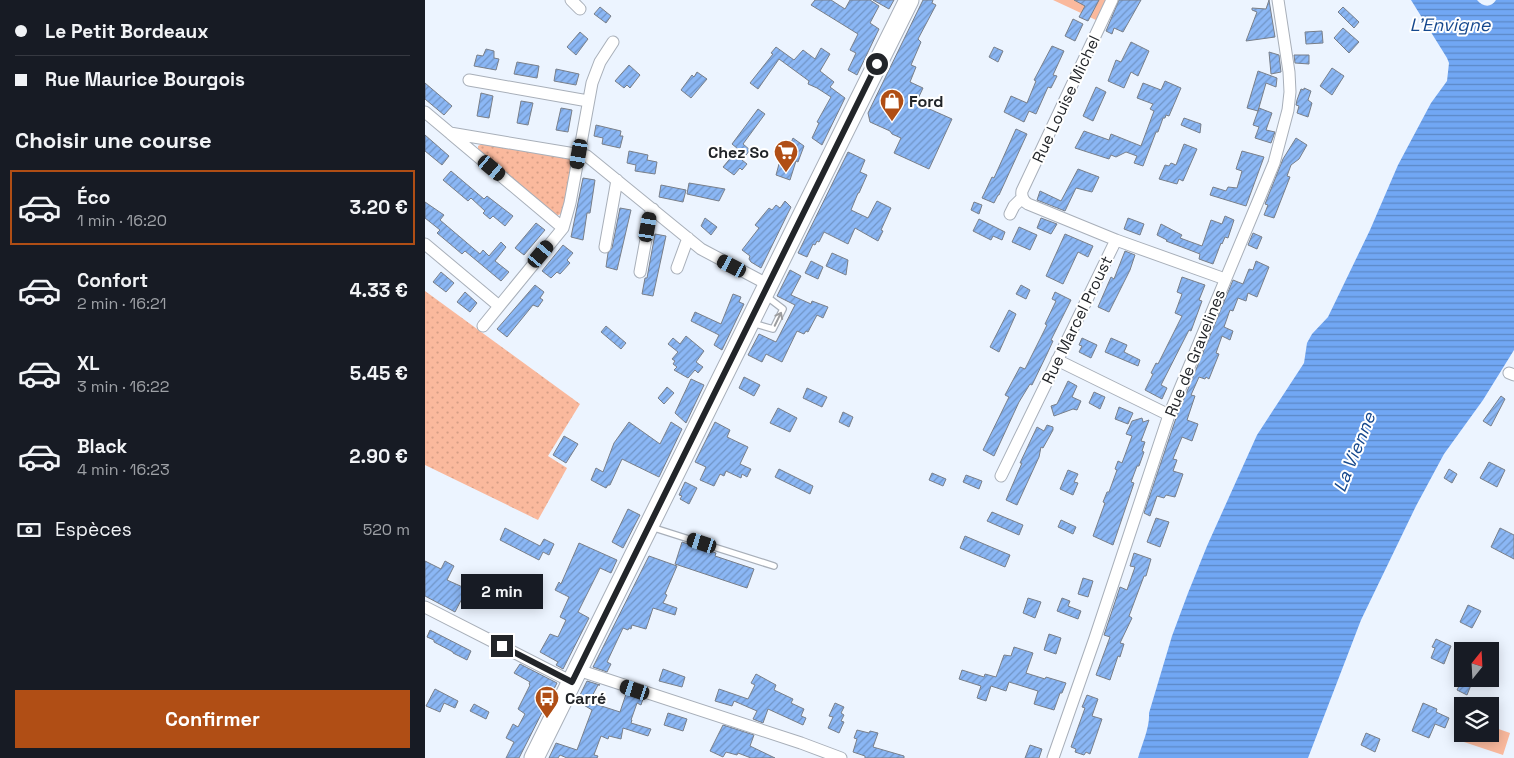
<!DOCTYPE html>
<html lang="fr">
<meta charset="utf-8">
<style>
:root{--surface:#171b24;--page:#242831;--text:#f1f3f6;--muted:#9ea1a6;--line:#363941;--accent:#b04e15}
body{margin:0;font-family:"Space Grotesk",sans-serif;background:var(--page);color:var(--text);height:100vh;display:flex;flex-direction:column;font-size:19px;white-space:nowrap}
*{box-sizing:border-box;margin:0}
p{font-size:16px;color:var(--muted)}
.icon{flex:none;width:28px;height:28px;fill:none;stroke:currentColor;stroke-width:2;stroke-linecap:round;stroke-linejoin:round}
.map{position:relative;flex:1;overflow:hidden}
.sheet{display:flex;flex-direction:column;background:var(--surface);width:425px}
.sheet>*{flex:none}
.hud{display:grid;align-content:center;height:110px;padding:0 15px;background:var(--surface)}
.needle{width:32px;rotate:18deg}
.tools{position:absolute;left:1029px;top:642px;display:grid;gap:10px}
.tools a{display:grid;place-items:center;width:45px;height:45px;border-radius:0px;background:var(--surface);box-shadow:0 2px 12px #0003;font-size:25px}
.end{position:absolute;width:22px;height:22px;margin:-11px;border:6px solid #222529;background:#fff;box-shadow:0 0 0 2px #fff}
.from{border-radius:50%}
.bubble{position:absolute;height:35px;border-radius:0px;background:var(--surface);box-shadow:0 2px 12px #0003;font-size:16px;font-weight:700;line-height:35px;text-align:center}
.car{position:absolute;width:15px;height:30px;margin:-15px -8px;border-radius:6px;box-shadow:0 0 4px 1px #0007;background:linear-gradient(#222 24%,#8ab4d8 0 40%,#222 0 76%,#8ab4d8 0 86%,#222 0)}
.hud b{display:flex;align-items:center;gap:18px;height:48px;font-size:19px}
.hud b+b{border-top:1px solid var(--line)}
.hud i{width:12px;height:12px;background:var(--text)}
ul{padding:0;list-style:none}
li{display:flex;align-items:center;gap:15px;height:75px;margin:0 10px 8px;padding:0 5px;border:2px solid transparent;border-radius:0px}
li div{flex:1}
li b{display:block;font-size:19px}
li em{font-style:normal;font-weight:700}
li.current{border-color:var(--accent)}
li>.icon{width:45px;height:45px;stroke-width:1.5}
h2{padding:0 15px;font-size:22px;line-height:60px}
.pay{display:flex;align-items:center;gap:12px;height:55px;padding:0 15px;font-size:19px}
.pay p{margin-inline-start:auto}
.primary-button{display:flex;gap:10px;margin-top:auto;padding:10px 15px}
.primary-button a{flex:1;height:58px;border-radius:0px;background:var(--accent);color:#fff;font-size:20px;font-weight:700;line-height:58px;text-align:center}
main{display:flex;flex:1;min-height:0}
.map>svg:first-child{display:block}
.grass{fill:url(#grass-dots)}
.green{fill:#fab99d}
.water{fill:url(#water-rules)}
.building{fill:url(#building-hatch);stroke:#797f89}
.lines{fill:none;stroke-linecap:round;stroke-linejoin:round}
.service-casing{stroke:#a8afb9;stroke-width:8}
.minor-casing{stroke:#a8afb9;stroke-width:13}
.primary-casing{stroke:#a8afb9;stroke-width:21}
.service{stroke:#fff;stroke-width:5.5}
.minor{stroke:#fff;stroke-width:11}
.primary{stroke:#fff;stroke-width:19}
.oneway{stroke:#9c9d9f}
.route{stroke:#222529;stroke-width:6}
.labels{text-anchor:middle;dominant-baseline:central;stroke-width:4;stroke-linejoin:round;paint-order:stroke}
.street-label{font-size:16px;fill:#222529;stroke:#fff}
.poi-label{font-size:16px;font-weight:bold;fill:#222529;stroke:#fff;text-anchor:start}
.water-label{font-size:18px;font-style:italic;fill:#16498e;stroke:#fff}
</style>
<main>
<section class="sheet">
<div class="hud">
<b><i class="from"></i>Le Petit Bordeaux</b>
<b><i></i>Rue Maurice Bourgois</b>
</div>
<h2>Choisir une course</h2>
<ul>
<li class="current"><svg class="icon" aria-label="car" viewBox="0 0 24 24"><path d="M5 17H2v-5l4-1 3-4h7l3 4 3 1v5h-3M9 17h6M6 11h13"/><circle cx="7" cy="17" r="2"/><circle cx="17" cy="17" r="2"/></svg><div><b>Éco</b><p>1 min · 16:20</p></div><em>3.20 €</em></li>
<li><svg class="icon" aria-label="car" viewBox="0 0 24 24"><path d="M5 17H2v-5l4-1 3-4h7l3 4 3 1v5h-3M9 17h6M6 11h13"/><circle cx="7" cy="17" r="2"/><circle cx="17" cy="17" r="2"/></svg><div><b>Confort</b><p>2 min · 16:21</p></div><em>4.33 €</em></li>
<li><svg class="icon" aria-label="car" viewBox="0 0 24 24"><path d="M5 17H2v-5l4-1 3-4h7l3 4 3 1v5h-3M9 17h6M6 11h13"/><circle cx="7" cy="17" r="2"/><circle cx="17" cy="17" r="2"/></svg><div><b>XL</b><p>3 min · 16:22</p></div><em>5.45 €</em></li>
<li><svg class="icon" aria-label="car" viewBox="0 0 24 24"><path d="M5 17H2v-5l4-1 3-4h7l3 4 3 1v5h-3M9 17h6M6 11h13"/><circle cx="7" cy="17" r="2"/><circle cx="17" cy="17" r="2"/></svg><div><b>Black</b><p>4 min · 16:23</p></div><em>2.90 €</em></li>
</ul>
<div class="pay"><svg class="icon" aria-label="cash" viewBox="0 0 24 24"><path d="M3 7h18v10H3z"/><circle cx="12" cy="12" r="2"/></svg>Espèces<p>520 m</p></div>
<div class="primary-button"><a>Confirmer</a></div>
</section>
<div class="map">
<svg width="1089" height="758" viewBox="0 0 1089 758">
<defs>
<pattern id="grass-dots" width="8" height="8" patternUnits="userSpaceOnUse" patternTransform="scale(1.25)"><rect width="8" height="8" fill="#fab99d"/><path d="M2 2h.1M6 6h.1" fill="none" stroke="#d69f87" stroke-width="1.8" stroke-linecap="round"/></pattern>
<pattern id="water-rules" width="6" height="5" patternUnits="userSpaceOnUse" patternTransform="scale(1.25)"><rect width="6" height="5" fill="#71a7f4"/><path d="M0 2.5h6" fill="none" stroke="#5c88c6"/></pattern>
<pattern id="building-hatch" width="6" height="6" patternUnits="userSpaceOnUse" patternTransform="scale(1.25)"><rect width="6" height="6" fill="#8bb7f5"/><path d="M-1 1l2-2M0 6l6-6M5 7l2-2" fill="none" stroke="#7195c6"/></pattern>
</defs>
<rect width="100%" height="100%" fill="#ecf4ff"/>
<!-- grass -->
<path class="grass" d="M59 143 144 158 147 162 138 213 131 216 53 150V146Z
M0 291 155 404 123 456 142 468 113 520 0 465Z"/>
<!-- green -->
<path class="green" d="M628 0H656L660 6 658 10 664 13 669 10 673 0H681L671 20Z
M1065 726 1085 733 1078 755 1033 740 1037 727 1038 734H1065Z"/>
<!-- water -->
<path class="water" d="M986 0H1052C1058 7 1066 8 1071 0H1089V350L1058 400 1019 454 991 506 936 620 883 758H713C717 744 725 727 724 713L747 636 763 593 782 546 832 435 879 363 882 343 887 334 903 317 945 230 973 165 1006 103 1022 81 1024 63 1022 58Z"/>
<!-- building -->
<path class="building" d="M390 0H406L420 9 425 0H445L454 6 445 23 454 29 432 75 423 70 431 53 425 50 433 34 386 5Z
M448 0H469L464 9Z
M498 0H508L507 3 511 5 493 39 496 42 486 65 491 67 485 82 498 88 491 103 527 119 504 169 469 153 476 138 467 134 465 131 445 122 443 113Z
M649 0H674L663 21 654 17 660 6Z
M694 0H716L698 32 689 28 687 34 681 31Z
M844 0 850 37 821 41 832 12 827 10V8L841 9Z
M175 7 186 16 181 23 169 14Z
M918 7 934 22 929 28 913 12Z
M648 19 658 24 650 41 640 36Z
M918 28 934 42 924 53 909 38Z
M897 31 898 43 881 44 880 32Z
M155 32 163 39 151 55 142 47Z
M706 42 724 51 713 76 706 72 699 88 683 81 691 60 696 62Z
M627 46 639 51 628 75 632 76 626 88 623 87 611 114 604 111 599 122 579 112 586 96 602 103 611 81 609 80Z
M351 47 369 60 378 50 390 59 396 48 405 54 395 71 409 82 405 87 420 98 397 145 387 138 394 123 392 122 406 97 392 88 383 84 384 81 354 59 333 89 325 83 348 54 346 53Z
M569 47 578 51 573 62 564 57Z
M61 49 69 51V58L74 59 71 70 49 66 52 55 58 56Z
M844 52 854 55 856 72 846 74Z
M869 55H884V64L870 63Z
M92 62 114 66 112 78 89 74Z
M204 65 215 75 205 88 202 85 199 88 190 81Z
M907 68 919 76 907 95 895 86Z
M131 69 154 74 151 85 129 81Z
M833 71 852 78 851 87 841 83 833 111 822 108Z
M272 72 282 79 266 98 256 90 267 75 269 77Z
M740 81 756 88 744 116 741 115 740 118H738L733 132H731L718 166 709 163 712 156 701 152 691 157 686 155 684 159 650 148 659 131 684 140 686 134 716 146 729 111 725 109 728 104 712 98 718 83 736 90Z
M0 83 27 106 19 115 0 99Z
M671 87 681 92 668 121 658 116Z
M879 88 886 91 883 100 887 103 883 117 872 113 874 106 871 105 872 100 876 89 879 90Z
M56 93 68 96 64 118 52 116Z
M96 101 108 103 103 125 92 123Z
M136 108 147 110 143 132 131 130Z
M834 108 847 113 841 130 850 132 846 143 830 138 834 127 828 125Z
M333 109 340 114 318 144 325 150 317 160 322 164 317 170 315 168 309 175 298 167 313 149 307 144Z
M759 118 776 124 775 133 756 125Z
M171 125 196 131 195 136H198L195 148 177 144 178 138 169 136Z
M591 129 602 134 574 195H573L569 203 557 198 567 177 569 178Z
M0 135 24 156 17 165 0 151Z
M368 138 379 146 373 162 371 161 365 180 351 175 354 164 356 165Z
M871 138 882 145 874 159 866 165 862 176 865 177 849 218 839 215 843 205 840 204 858 159Z
M759 144 772 149 758 181 754 179 752 184 734 179 740 165 744 166 746 163 751 165Z
M204 151 223 155 222 160 232 162 230 174 210 171 211 165 202 163Z
M817 151 839 157 821 206 785 195 788 187 801 191 803 187 812 188 817 171 811 169Z
M423 152 440 160 435 172 442 175 434 193H433L426 210 443 218 452 201 466 208 456 230 458 231 453 241 430 228 423 244 399 232 394 242 392 241 390 245 388 244 382 257 373 253Z
M653 169 674 177 667 192 651 188 640 211 612 200 615 191 636 201Z
M26 171 59 199 62 196 88 216 80 226 68 216 65 219 58 213 60 211 46 198 43 201 18 180Z
M158 178 170 180 165 213H162L158 240 146 237Z
M264 183 300 189 294 201 262 194Z
M236 185 261 190 258 202 234 197Z
M360 201 366 207 336 268 326 262 324 259 325 256 317 250 334 228 330 225 344 208 347 210 351 205 355 208Z
M0 202 19 215 15 220 55 254 58 250 64 256 76 242 81 247 70 261 84 272 76 281 40 251 37 254 12 233 15 230 0 218Z
M549 202 557 205 554 214 546 210Z
M195 208 206 210 192 270 181 267 183 253 187 248Z
M800 216 809 220 803 238 800 237 797 244 796 243 788 264 774 259 775 254 741 241 742 240 732 235 736 224 757 235 755 238 777 246 786 220 797 224Z
M280 218 292 227 286 235 276 226Z
M616 218 632 224 626 234 612 228Z
M703 218 719 224 715 235 699 229Z
M554 219 580 232 577 240 568 236 566 240 548 231Z
M111 223 120 230 99 255 90 248Z
M594 227 612 235 605 250 587 242Z
M828 233 837 237 832 249 823 245Z
M230 234 241 236 228 296 217 294 220 278H222Z
M640 234 668 246 663 257 653 252 638 284 621 276Z
M138 245 148 253 142 260 145 263 135 274 132 272 126 278 117 271Z
M700 251 710 255 705 270 684 312 673 307 686 277 689 279Z
M407 253 423 260 421 275 401 266Z
M386 261 398 267 393 279 380 273Z
M831 261 844 267 832 297 823 293 821 301 813 298 808 311 805 310 799 327 808 331 805 340 797 336 791 353 794 354 784 379 781 377 780 379 774 377 766 395 770 396 762 420 773 424 767 441 757 437 748 459 752 460 748 471 758 474 750 497 741 495 739 498 732 496 725 516 719 513 751 418 808 280 818 284 824 269 828 270Z
M365 270 376 276 366 295 386 304 387 301 403 307 398 318 392 315 383 332 381 331 379 334 372 331 357 362 341 354 337 362 323 355 334 334 351 342 370 305 352 296Z
M16 272 29 283 21 292 8 282Z
M757 277 780 285 774 300 777 301 766 331 764 330 736 385 742 388 737 399 720 390 728 374 726 373 731 363 733 364 757 316 750 313 757 294 752 292Z
M110 285 119 292 115 298 118 300 113 307 108 305 82 337 72 329Z
M596 285 605 290 601 299 591 294Z
M40 292 52 303 45 312 32 302Z
M630 292 646 300 626 340 628 341 622 354 607 385 605 384 594 402 569 456 558 450 584 397 580 395 595 367 600 369 622 325 620 324 631 301 627 299Z
M308 294 316 297 314 302 319 304 297 350 289 345 294 335 266 321 270 312 296 324Z
M584 310 591 314 574 352 565 347Z
M181 326 201 343 196 349 176 332Z
M261 336 279 351 271 362 278 367 273 373 270 370 263 378 249 370 252 367 248 364 250 361 247 359 253 352 243 344 248 338 255 344Z
M657 338 672 345 666 358 654 352 657 346 654 345Z
M686 338 702 345 699 352 715 360 713 366 680 352Z
M319 377 335 385 329 396 314 388Z
M266 379 279 385 261 423 250 413Z
M643 381 652 386 647 397 656 401 652 410 648 409 629 416 626 406 632 404Z
M242 387 249 393 239 404 233 398Z
M382 388 402 397 397 407 378 398Z
M669 392 680 397 675 409 664 403Z
M1076 396 1080 399 1066 426 1058 421Z
M694 407 708 413 703 424 690 419Z
M353 408 372 418 365 432 345 423Z
M418 412 428 417 424 427 414 422Z
M717 418 718 422 724 420 716 441 720 442 717 451 719 452 714 466H712L706 482 709 483 707 489 688 545 668 536 680 503 678 502 682 492H684L692 470 690 469 693 461 697 463 707 436 701 434 707 421Z
M204 422 235 444 246 422 257 429 234 477 197 459 185 485H183L181 488 166 480 171 468 178 472 189 443Z
M290 422 305 430 302 437 323 447 315 464 326 469 322 477 317 474 316 478 301 471 299 476 295 474 289 486 275 480 281 467 270 462Z
M622 425 628 427V430L618 448 616 447 614 457 592 505 581 500 597 463H595L612 427 619 431Z
M139 436 153 444 141 463 128 455Z
M1064 462 1080 470 1072 487 1055 478Z
M354 469 388 486 385 494 350 477Z
M1024 469 1032 474 1027 483 1019 478Z
M643 470 653 474 649 482 653 483 648 495 635 489Z
M507 473 521 479 518 486 504 480Z
M541 475 557 481 554 489 538 482Z
M260 482 272 488 264 504 255 499 257 496 254 495Z
M203 509 215 515 198 548 187 542Z
M567 512 598 525 594 535 562 521Z
M731 518 744 522 735 547 722 542Z
M636 520 651 527 648 534 633 527Z
M80 528 115 546 119 539 129 544 124 555 118 552 114 560 75 540Z
M1075 528 1089 535V559L1066 547Z
M540 536 585 555 580 567 535 548Z
M257 542 291 553 290 556 329 569 322 588 250 564Z
M154 543 192 560 186 573 175 568 153 612 164 618 138 669 131 665 133 662 115 652 125 634 133 637 141 620 135 617 144 597 130 590 134 582 136 584Z
M709 553 726 559 721 576H719L704 616 707 618 695 643 699 644 695 657 693 656 685 680 671 675 685 637 679 635 695 587 702 590 710 567 705 566Z
M224 556 252 566 240 594 242 595 238 603 252 608 250 615 228 608 221 629 207 625 206 629 204 628 203 630 198 628 182 662 186 664 182 672 168 667Z
M0 561 16 569 20 561 29 566 22 580 42 589 30 612 0 596Z
M658 578 668 581 663 597 653 594Z
M95 580 101 582 92 603 85 600Z
M44 586 64 597 60 603 40 593Z
M603 598 616 602 610 618 598 613Z
M637 598 645 601 643 606 656 611 653 619 632 611Z
M1043 605 1056 611 1047 628 1035 622Z
M5 630 46 651 42 660 28 653V652L9 642V640L2 637Z
M624 634 636 638 631 654 619 650Z
M1011 639 1026 646 1019 664 1006 658 1010 648 1007 647Z
M589 647 608 653 601 673 620 679 621 677 641 683 637 693H635L629 710 609 704 613 691 584 682 581 691 566 686 561 701 552 698 556 686 534 679 537 670 559 677 560 674 571 677 579 655 586 656Z
M95 664 132 683 94 758H81L89 742 81 738 88 724 93 727 100 714 93 709 105 685 104 684 105 682 89 673Z
M238 669 260 677 257 687 234 681Z
M331 674 351 685 349 690 368 699 366 703 379 709 376 716 381 718 378 725 343 709 338 723 328 719 332 711 309 701 307 706 290 701 294 689 323 699 330 685 326 683Z
M1037 680 1046 685 1042 695 1032 690Z
M162 681 175 685H173L164 702 195 712 201 694 218 699 216 705 212 703 206 720H207L206 723 226 729 223 736 198 728 196 739 184 736 183 739 176 736 169 755 173 756 172 758H142L135 755 133 758H124L131 743 152 750 167 710 152 701Z
M10 689 33 701 30 708 19 703 15 712 1 706Z
M662 695 673 699 667 716 677 719 665 754 661 752 659 755 650 752 651 749 646 747 660 708 657 707Z
M410 703 419 707 416 713 419 715 416 721 419 722 414 733 403 728 408 717 404 716Z
M998 703 1012 709 1011 712 1024 718 1020 728 1010 724 1004 738 987 731Z
M49 704 64 712 61 719 45 711Z
M243 713 262 719 258 731 239 725Z
M298 725 329 735 325 746 350 758H326L313 753 312 755 301 752 298 757 285 751Z
M432 730 444 733 445 731 453 733 448 747 479 756V758H440V756L428 752 432 739 429 738Z
M941 733 955 739 950 752 936 745Z
M605 745 617 749 614 758H600Z"/>
<g class="lines">
<defs>
<path id="service" d="M327 323 348 329 358 309 341 296
M226 527 349 566"/>
<path id="minor" d="M146 0 155 9
M687 0 597 191C596 197 598 201 603 204L691 240
M44 80 163 101
M0 112 25 133 162 156 276 249 344 285
M26 134 138 228
M585 214 589 206 597 198
M0 244 74 306
M180 247 192 180
M252 268 263 238
M215 272 226 212 228 209
M58 326 138 228 145 203 167 83 175 62 188 42
M632 360 744 415
M1084 373 1089 375
M576 476 691 240 800 279
M0 607 147 682
M153 670 376 743 416 758
M628 758 670 638 744 415 849 163 863 110 865 92 864 72 853 0"/>
<path id="primary" d="M109 758 484 0"/>
</defs>
<!-- service casing -->
<use href="#service" class="service-casing"/>
<!-- minor casing -->
<use href="#minor" class="minor-casing"/>
<!-- primary casing -->
<use href="#primary" class="primary-casing"/>
<!-- service -->
<use href="#service" class="service"/>
<!-- minor -->
<use href="#minor" class="minor"/>
<!-- primary -->
<use href="#primary" class="primary"/>
</g>
<!-- one-way arrows -->
<defs><path id="oneway-shaft" d="M-6 0H5M1.5-3L5.5 0L1.5 3" fill="none" stroke-width="1.6" stroke-linecap="round" stroke-linejoin="round" transform="scale(1.25)"/></defs>
<use class="oneway" href="#oneway-shaft" transform="translate(353 319) rotate(-64)"/>
<g class="lines">
<!-- route -->
<path class="route" d="M77 646 147 682 452 64"/>
</g>
<!-- icons -->
<defs>
<symbol id="shop-pin" viewBox="-11 -11 22 30"><path d="M0 17L-7.5 6A9.5 9.5 0 1 1 7.5 6Z" fill="#b04e15" stroke="#fff"/><path d="M-5-2.5h2.3a2.7 3.5 0 0 1 5.4 0H5L5.5 6h-11ZM-1.5-2.5h3a1.5 2.3 0 0 0-3 0Z" fill="#fff"/></symbol>
<symbol id="supermarket-pin" viewBox="-11 -11 22 30"><path d="M0 17L-7.5 6A9.5 9.5 0 1 1 7.5 6Z" fill="#b04e15" stroke="#fff"/><path d="M-6-5.5h2.5l.6 2H6L4.5 2H-2.5L-4.4-4H-6ZM-1.5 3.2a1.3 1.3 0 1 0 .1 0ZM3 3.2a1.3 1.3 0 1 0 .1 0Z" fill="#fff"/></symbol>
<symbol id="bus-pin" viewBox="-11 -11 22 30"><path d="M0 17L-7.5 6A9.5 9.5 0 1 1 7.5 6Z" fill="#b04e15" stroke="#fff"/><path d="M-5-6H5V4H4V6H2V4H-2V6H-4V4H-5ZM-3.5-4V0h7V-4ZM-3.5 1.2v1.5H-2V1.2ZM2 1.2v1.5H3.5V1.2Z" fill="#fff"/></symbol>
</defs>
<g fill-rule="evenodd">
<use href="#shop-pin" x="453" y="87" width="28" height="38"/>
<use href="#supermarket-pin" x="347" y="138" width="28" height="38"/>
<use href="#bus-pin" x="108" y="684" width="28" height="38"/>
</g>
<g class="labels">
<!-- street labels -->
<g class="street-label">
<text transform="translate(641 99) rotate(-65)">Rue Louise Michel</text>
<text transform="translate(652 320) rotate(-64)">Rue Marcel Proust</text>
<text transform="translate(770 353) rotate(-68)">Rue de Gravelines</text>
</g>
<!-- poi labels -->
<g class="poi-label">
<text x="484" y="101">Ford</text>
<text x="344" y="152" text-anchor="end">Chez So</text>
<text x="140" y="698">Carré</text>
</g>
<!-- water labels -->
<g class="water-label">
<text x="1025" y="24">L'Envigne</text>
<text transform="translate(929 452) rotate(-68)">La Vienne</text>
</g>
</g>
</svg>
<div class="tools">
<a><svg class="needle" viewBox="-14 -14 28 28"><path d="M0-13l5 13h-10z" fill="#e53935"/><path d="M0 13l5-13h-10z" fill="#9ea1a6"/></svg></a>
<a><svg class="icon" aria-label="layers" viewBox="0 0 24 24"><path d="M12 4l9 5-9 5-9-5zM3 14l9 5 9-5"/></svg></a>
</div>
<i class="end from" style="left:452px;top:64px"></i>
<i class="end" style="left:77px;top:646px"></i>
<div class="bubble" style="left:36px;top:574px;width:82px">2 min</div>
<i class="car" style="left:154px;top:154px;rotate:190deg"></i>
<i class="car" style="left:67px;top:168px;rotate:130deg"></i>
<i class="car" style="left:223px;top:227px;rotate:10deg"></i>
<i class="car" style="left:116px;top:254px;rotate:40deg"></i>
<i class="car" style="left:307px;top:266px;rotate:297deg"></i>
<i class="car" style="left:277px;top:543px;rotate:288deg"></i>
<i class="car" style="left:210px;top:690px;rotate:288deg"></i>
</div>
</main>
